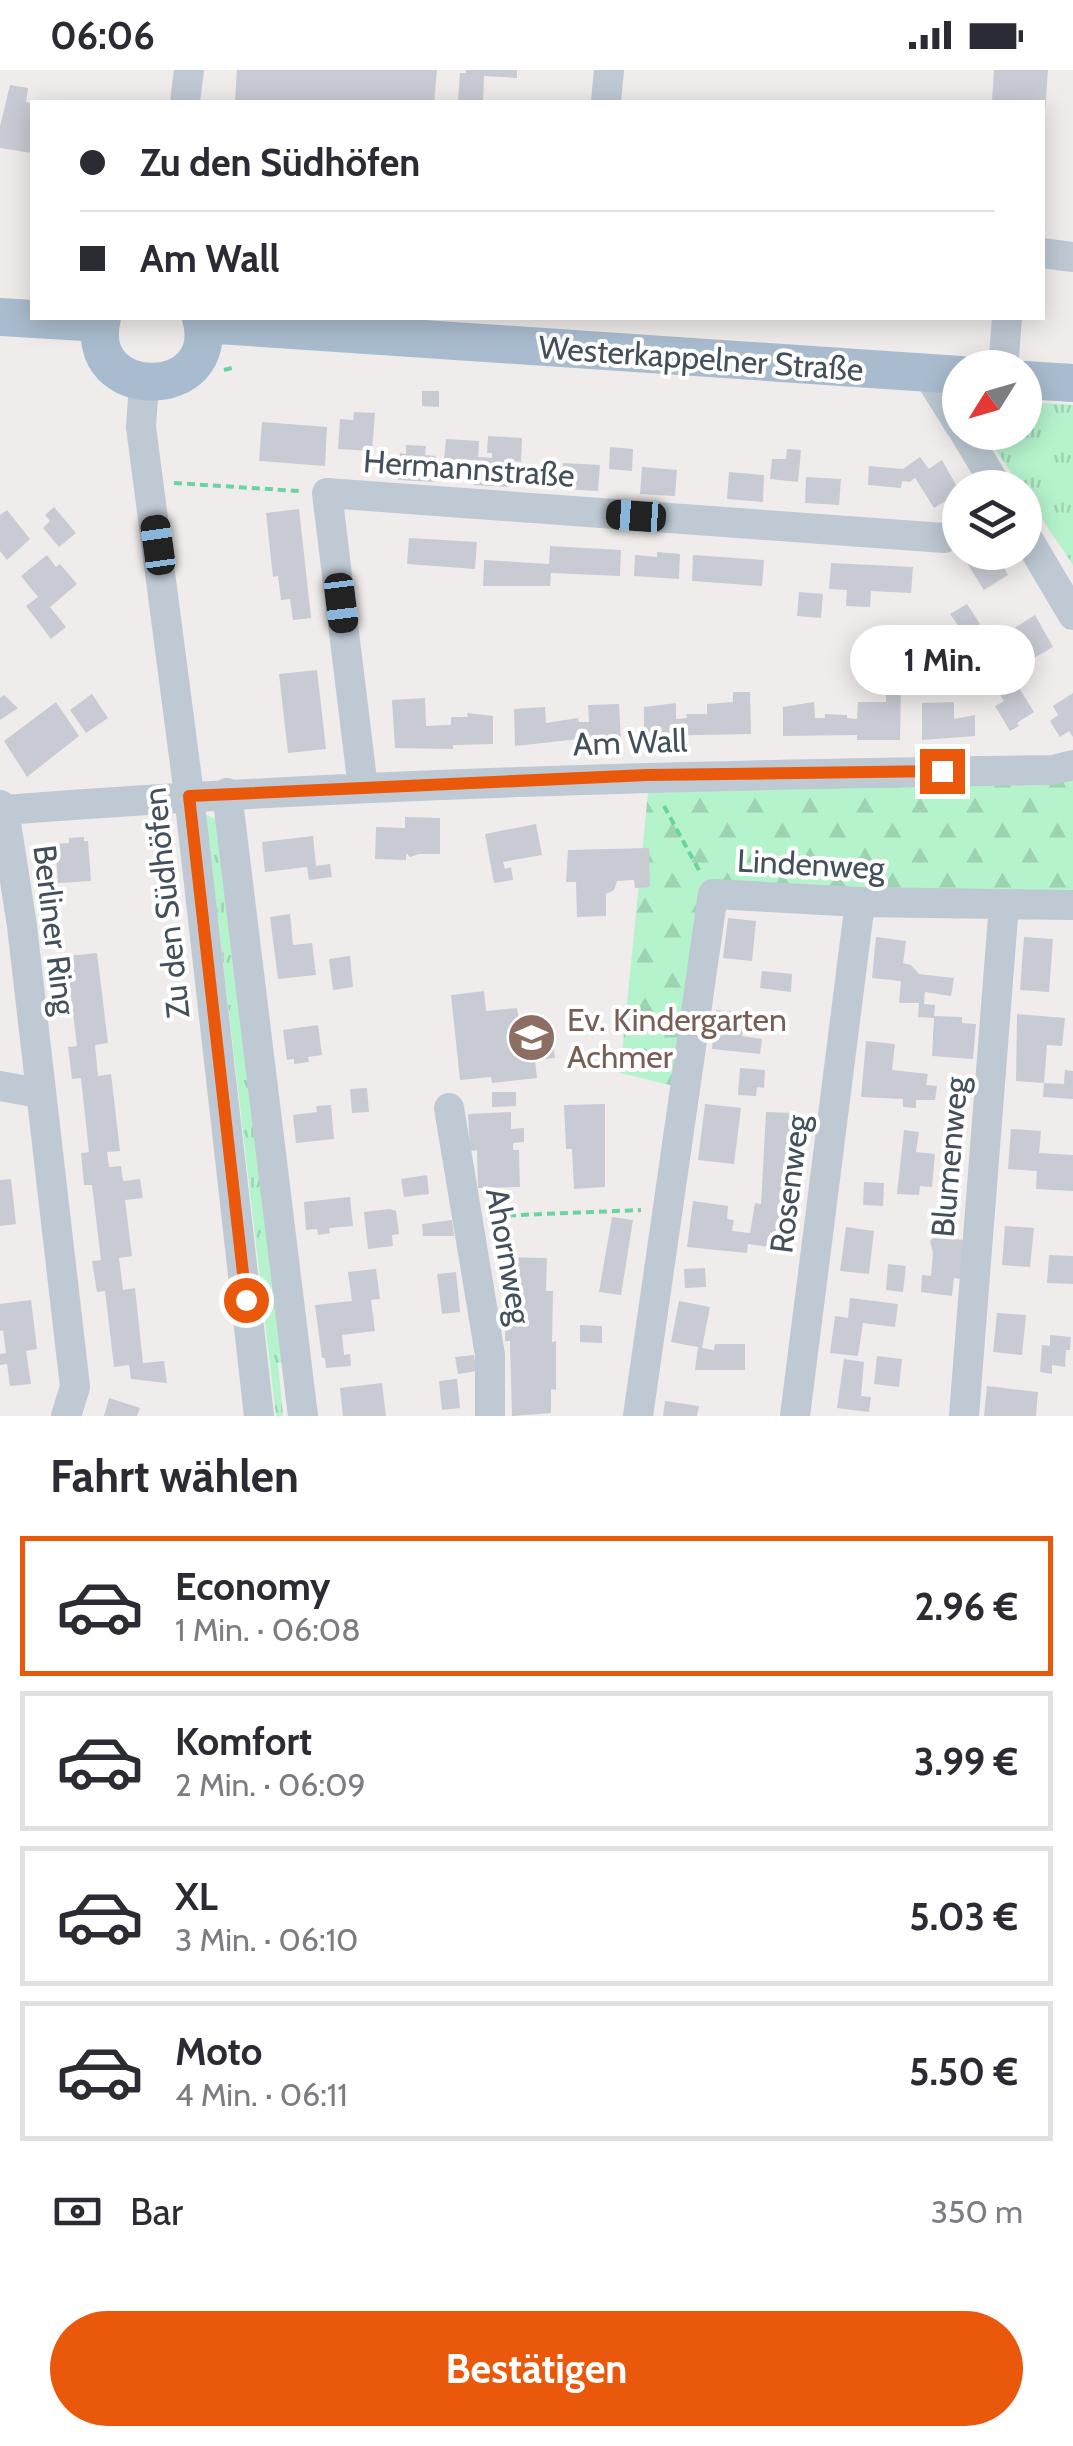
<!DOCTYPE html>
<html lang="de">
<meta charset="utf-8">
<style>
:root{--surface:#fff;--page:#f7f7f7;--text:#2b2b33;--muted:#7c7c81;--line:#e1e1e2;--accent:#ea580c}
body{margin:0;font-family:Cabin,sans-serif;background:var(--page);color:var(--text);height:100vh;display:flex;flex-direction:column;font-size:38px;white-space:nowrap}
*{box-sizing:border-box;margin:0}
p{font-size:32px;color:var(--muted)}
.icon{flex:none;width:55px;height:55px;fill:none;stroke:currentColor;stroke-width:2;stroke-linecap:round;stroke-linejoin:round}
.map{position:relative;height:1346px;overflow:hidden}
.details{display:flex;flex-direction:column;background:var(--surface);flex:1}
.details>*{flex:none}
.top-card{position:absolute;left:30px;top:30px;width:1015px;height:220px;border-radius:0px;box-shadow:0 5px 25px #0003;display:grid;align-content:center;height:220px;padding:0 50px;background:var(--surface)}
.needle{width:65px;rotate:233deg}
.tools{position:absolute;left:942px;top:280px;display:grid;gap:20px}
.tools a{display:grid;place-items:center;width:100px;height:100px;border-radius:50%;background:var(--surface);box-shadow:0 5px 25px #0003;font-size:50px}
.end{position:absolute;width:45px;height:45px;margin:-22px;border:12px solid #ea580c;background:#fff;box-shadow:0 0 0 5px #fff}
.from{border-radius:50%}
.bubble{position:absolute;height:70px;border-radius:35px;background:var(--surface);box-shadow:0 5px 25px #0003;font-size:32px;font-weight:700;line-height:70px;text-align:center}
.car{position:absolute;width:30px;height:60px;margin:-30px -15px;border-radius:12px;box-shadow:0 0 8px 2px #0007;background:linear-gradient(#222 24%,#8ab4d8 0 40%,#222 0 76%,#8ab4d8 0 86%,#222 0)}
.top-card b{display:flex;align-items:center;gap:35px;height:95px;font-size:38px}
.top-card b+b{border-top:2px solid var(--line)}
.top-card i{width:25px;height:25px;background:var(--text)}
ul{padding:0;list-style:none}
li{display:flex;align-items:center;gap:30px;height:140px;margin:0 20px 15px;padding:0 30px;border:5px solid var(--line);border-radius:0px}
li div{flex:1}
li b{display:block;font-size:38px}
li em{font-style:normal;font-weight:700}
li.on{border-color:var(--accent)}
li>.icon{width:90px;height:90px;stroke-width:1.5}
h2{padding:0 50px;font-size:45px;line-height:120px}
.pay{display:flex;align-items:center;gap:25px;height:110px;padding:0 50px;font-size:38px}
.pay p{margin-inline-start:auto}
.action{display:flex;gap:20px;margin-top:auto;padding:20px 50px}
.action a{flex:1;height:115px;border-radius:60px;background:var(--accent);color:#fff;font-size:40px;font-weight:700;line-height:115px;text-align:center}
.status{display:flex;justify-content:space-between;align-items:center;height:70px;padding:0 50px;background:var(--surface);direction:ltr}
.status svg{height:28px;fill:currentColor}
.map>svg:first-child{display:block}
.grass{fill:url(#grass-tufts)}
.forest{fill:url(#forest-firs)}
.building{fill:#c8cbd3}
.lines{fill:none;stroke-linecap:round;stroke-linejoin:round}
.path{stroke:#6ad4a0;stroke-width:4;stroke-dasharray:8 5;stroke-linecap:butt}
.minor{stroke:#bec9d4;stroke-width:30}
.major{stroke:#a9bccf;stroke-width:38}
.route{stroke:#ea580c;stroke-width:12}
.labels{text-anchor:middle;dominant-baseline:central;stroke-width:8;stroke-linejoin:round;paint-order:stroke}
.street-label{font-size:32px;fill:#43505c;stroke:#fff}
.education-label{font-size:32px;fill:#785e54;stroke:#fff;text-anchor:start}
</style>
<div class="status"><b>06:06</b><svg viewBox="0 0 49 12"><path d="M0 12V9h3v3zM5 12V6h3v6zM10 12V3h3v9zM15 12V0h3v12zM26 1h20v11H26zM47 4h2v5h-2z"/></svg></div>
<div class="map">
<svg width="1073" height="1346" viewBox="0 0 1073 1346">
<defs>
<pattern id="grass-tufts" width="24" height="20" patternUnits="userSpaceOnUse" patternTransform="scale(2.5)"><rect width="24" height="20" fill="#b5f3cd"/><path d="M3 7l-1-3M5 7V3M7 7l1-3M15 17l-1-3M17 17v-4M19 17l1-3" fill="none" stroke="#9dd2b2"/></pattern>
<pattern id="forest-firs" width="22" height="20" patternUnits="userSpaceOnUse" patternTransform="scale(2.5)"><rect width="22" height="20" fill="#b5f3cd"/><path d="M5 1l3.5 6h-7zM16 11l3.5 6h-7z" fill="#9dd2b2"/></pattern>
</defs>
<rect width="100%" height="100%" fill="#f0ecec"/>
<!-- grass -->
<path class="grass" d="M1025 332 1073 335V495L1025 424V418L1021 417 984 363 1025 362Z
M206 745 216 749 284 1292 278 1293 283 1346H276Z"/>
<!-- forest -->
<path class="forest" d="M1073 700V828L707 820 674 1016 620 1003 648 723 1051 708Z"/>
<!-- building -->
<path class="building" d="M237 0H437L434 32 235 31Z
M466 0H517V8L484 6 483 32 458 30 460 3H466Z
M994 0H1048L1045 44H1042V32H992Z
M10 15 28 18 26 32 32 33V83L0 78V56Z
M422 321H439V337L422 336Z
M354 342 375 343 372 381 338 379 340 349 353 350Z
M262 352 327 357 325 396 259 391Z
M488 366 522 368 521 392 513 391 512 417 473 415 475 390H444L446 369 479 371 478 387 492 388V383H487Z
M406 375 426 376 425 385 436 386 434 412 398 410 400 383 406 384Z
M610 377 633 379 632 401 609 399Z
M787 379 801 380 798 412 770 409 772 389H786Z
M920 387 929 399 942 390 960 422 934 438 915 408 910 412 902 411 901 418 868 415 869 396 903 399Z
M563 393 600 395 598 421 562 419Z
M642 397 677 400 675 426 640 424Z
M729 402 764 405 763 432 727 429Z
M806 407 841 409 839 435 805 433Z
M54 437 76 463 59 477 43 458 50 451 45 445Z
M299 439 311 548 293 550 290 529 281 530 278 506 273 507 266 443Z
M7 440 30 469 7 490 0 481V445Z
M409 468 477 472 475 499 407 494Z
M550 476 621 480 620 506 551 503 550 516H483L484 490 549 494Z
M657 482 680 484 679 509 634 506 635 485 657 487Z
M976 482H1003L997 486 1008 505 984 520 965 490Z
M47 485 56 497 60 494 77 514 50 537 66 557 51 569 26 536 38 527 21 506Z
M693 485 764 490 762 516 692 511Z
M831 493 913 497 911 523 871 521 870 537 846 536 847 520 829 519Z
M799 522 823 524 821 548 797 546Z
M967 534 980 554 955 570 949 560 958 555 950 544Z
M1035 545 1053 577 1027 592 1008 562Z
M992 583 1002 599 988 607 979 592Z
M317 600 326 679 288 683 279 604Z
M1009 602 1034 642 1017 653 1019 656 1010 661 995 636 1004 631 992 612Z
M886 619H901L900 670H857V665L783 666V637L814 632 815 648H825V644L847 645V648L857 649 858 632H886Z
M733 622H750L751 664 644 666V637L676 633V649L687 648 686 644H707V634L733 632Z
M1073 623V667L1069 661 1060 667 1050 651 1058 645 1053 636Z
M92 624 108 648 86 663 70 640Z
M4 625 18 638 0 650V628Z
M425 628 426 656 451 655V647H468L467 643 493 646V674L453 675V679L395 678 392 630Z
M56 632 79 666 27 707 4 671Z
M954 632V649L975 645V666L922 670V633Z
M619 634 621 671 590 672V668L579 669 515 676 514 639 545 637 546 653 578 648 579 652H589L588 635Z
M405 747 440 748V784H419L410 787 406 783V790L375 789 376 757 405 758Z
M536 754 542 785 503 792 505 799 511 797 513 810 494 813 485 764Z
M313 766 316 796 330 794 332 807 309 810 307 797 265 802 262 772Z
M84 767V771H88L91 811 58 813 55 774 69 773V768Z
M649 778 650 817 635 818 634 810 617 811 614 820 606 824V846L577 847 576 812H566L568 780Z
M290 844 293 875 312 873 316 905 278 909 270 847Z
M728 848 756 851 752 891 723 888Z
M876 867 906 871 903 893 911 895 919 904 954 908 951 926 925 922 924 934 935 935 934 946 962 947V953L976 954 973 989 932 986 934 948 918 947 919 933H899L901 911 872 908Z
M1024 867 1053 869 1049 922 1020 920Z
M97 883 108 973 95 975 98 1006 111 1004 120 1081 107 1082 109 1097 121 1096 123 1111 140 1109 143 1128 125 1130 132 1186 119 1188 123 1220 135 1218 143 1293 164 1291 167 1313 131 1309 129 1295 114 1297 105 1221 97 1222 92 1191 101 1190 92 1115H84L81 1083 89 1082 81 1008 72 1009 68 977 77 976 68 901 59 902 58 887Z
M350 886 353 917 333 920 329 889Z
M762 901 792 904 791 922 760 918Z
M484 921 486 941 517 938 520 958 551 954 555 988 535 990 537 1008 492 1013 491 1007 460 1010 451 925Z
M716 940 745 943 742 966 762 969 760 984 712 979Z
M1017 944 1065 948 1062 976 1047 975 1044 1013 1016 1011Z
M318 955 322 985 308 987 309 992 294 994V989L287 990 283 960Z
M866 971 895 974 892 1000 928 1004 926 1015 937 1016 935 1030H916V1038L903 1037V1029L861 1027Z
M740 998 765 1000 764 1018 757 1017 756 1026 738 1025Z
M1065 1000 1073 1001V1029L1043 1027 1044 1013 1064 1014Z
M367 1018 369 1042 352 1043 350 1019Z
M492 1022H516V1036L492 1037Z
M605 1034V1117L574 1119 572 1079H566L564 1035Z
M705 1034 741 1038 734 1094 698 1090Z
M331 1035 334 1069 296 1073 293 1045 317 1042 316 1036Z
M511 1042V1059L524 1058V1072L513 1073V1080H519L520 1117 478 1118 477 1080 470 1081 468 1044Z
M766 1042 797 1043 793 1124H787L780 1167 771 1166 769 1177 748 1174 747 1183 687 1177 693 1131 728 1136 727 1149 734 1150 732 1161 750 1163 755 1133 761 1134Z
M1011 1059 1041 1061 1039 1083 1073 1085V1121L1036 1119 1037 1101 1008 1099Z
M904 1060 919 1062 916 1082 935 1084 932 1117 920 1116 919 1125 897 1124Z
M427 1105 429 1124 404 1127 401 1109Z
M11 1109 16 1154 0 1156V1110Z
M864 1112 884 1113 883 1136 863 1135Z
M350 1127 353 1156 329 1158 330 1163 318 1165 317 1159 306 1160 304 1132Z
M390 1139 396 1141 399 1164 392 1165 393 1176 368 1179 364 1142Z
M612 1147 633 1150 621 1225 599 1222Z
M452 1150 454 1166H423L422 1154Z
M1005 1156 1034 1158 1030 1197 1002 1195Z
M846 1157 874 1161 869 1204 840 1201Z
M934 1167 964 1170 961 1209 954 1208 952 1226 921 1222 922 1205 931 1206 933 1183 930 1171Z
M1049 1185 1073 1186V1214L1047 1213Z
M500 1187 547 1188 546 1221H553L552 1272 556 1271V1320L551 1319V1343L512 1346 510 1271H505L506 1220H499Z
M888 1194 906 1196 903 1222 886 1220Z
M705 1198 706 1217 685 1218 684 1199Z
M376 1199 380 1229 371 1230 375 1261 342 1265 344 1285 350 1284 351 1296 326 1298 325 1288H322L315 1235 352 1231 348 1202Z
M456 1202 460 1242 442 1244 437 1204Z
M850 1228 898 1234 895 1257 863 1253 858 1286 830 1283 835 1246 848 1248Z
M31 1230 37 1279 26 1281 31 1314 10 1316 7 1294 0 1295V1284L6 1283 3 1260 0 1261V1234Z
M679 1231 710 1237 702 1278 714 1280 715 1274H745V1300H695L698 1277 671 1272Z
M997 1243 1026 1245 1022 1285 993 1282Z
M580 1255 602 1256V1273L580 1272Z
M1050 1265 1071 1267 1070 1280H1066L1065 1297 1052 1295V1304L1040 1302 1042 1275 1050 1276Z
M474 1285 477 1301 458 1304 455 1287Z
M877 1286 902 1289 899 1317 874 1314Z
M844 1289 864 1292 861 1326 871 1327 869 1342 837 1338Z
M457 1309 460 1338 442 1340 439 1311Z
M382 1313 386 1346H343L340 1318Z
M987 1316 1038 1322 1036 1346H984Z
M109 1328 140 1338 137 1346H104Z
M665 1331 699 1336 697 1346H663Z"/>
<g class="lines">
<!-- path -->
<path class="path" d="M224 300 236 297
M174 413 299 421
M664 736 700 802
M495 1146 641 1140"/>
<!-- minor -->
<path class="minor" d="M185 32 189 0
M606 32 609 0
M1042 183 1073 187
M1003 298 1007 248
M927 303 960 356
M144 313 141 357 189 725 259 1346
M964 362 998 418
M1025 464 1073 545
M363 718 327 423 944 468 960 460
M227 723 303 1346
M0 735 4 740 22 856 75 1317 66 1346
M4 740C353 713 702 705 1053 700L1073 695
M0 1016 39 1023
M449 1038 490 1285V1346
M638 1346 713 824 860 832 1073 835
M795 1346 860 832
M964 1346 1004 834"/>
<!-- major -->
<path class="major" d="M0 247 100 253
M102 248C81 334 224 332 201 248
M203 254 960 305
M1025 310 1073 313"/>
</g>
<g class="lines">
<!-- route -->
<path class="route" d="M246 1230 189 726 647 705 942 701"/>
</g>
<!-- icons -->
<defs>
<symbol id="school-disc" viewBox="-11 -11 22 22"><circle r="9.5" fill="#8d6e63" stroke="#fff"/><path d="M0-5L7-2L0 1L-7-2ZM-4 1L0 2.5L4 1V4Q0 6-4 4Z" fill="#fff"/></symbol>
</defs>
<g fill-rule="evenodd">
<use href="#school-disc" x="504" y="940" width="55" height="55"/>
</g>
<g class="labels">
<!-- street labels -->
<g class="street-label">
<text transform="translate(701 288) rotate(4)">Westerkappelner Straße</text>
<text transform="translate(469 398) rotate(4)">Hermannstraße</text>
<text transform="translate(630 672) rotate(-2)">Am Wall</text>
<text transform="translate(811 794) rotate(3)">Lindenweg</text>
<text transform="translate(166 833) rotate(-96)">Zu den Südhöfen</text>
<text transform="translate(55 860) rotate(83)">Berliner Ring</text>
<text transform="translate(949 1087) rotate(-85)">Blumenweg</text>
<text transform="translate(789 1114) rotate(-83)">Rosenweg</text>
<text transform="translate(509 1186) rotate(80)">Ahornweg</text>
</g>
<!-- education labels -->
<g class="education-label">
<text x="567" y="949">Ev. Kindergarten<tspan x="567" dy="37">Achmer</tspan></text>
</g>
</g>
</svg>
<div class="tools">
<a><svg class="needle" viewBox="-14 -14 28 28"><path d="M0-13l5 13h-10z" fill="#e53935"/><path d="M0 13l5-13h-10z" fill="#7c7c81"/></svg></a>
<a><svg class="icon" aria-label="layers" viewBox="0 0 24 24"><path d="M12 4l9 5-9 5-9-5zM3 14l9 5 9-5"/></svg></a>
</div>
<i class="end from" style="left:246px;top:1230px"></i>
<i class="end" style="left:942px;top:701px"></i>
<div class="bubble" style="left:850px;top:555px;width:185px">1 Min.</div>
<i class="car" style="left:636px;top:446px;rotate:274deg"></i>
<i class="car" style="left:158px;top:475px;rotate:352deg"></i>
<i class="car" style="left:341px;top:533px;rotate:173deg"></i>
<div class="top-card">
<b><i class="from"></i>Zu den Südhöfen</b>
<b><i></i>Am Wall</b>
</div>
</div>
<section class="details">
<h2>Fahrt wählen</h2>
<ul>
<li class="on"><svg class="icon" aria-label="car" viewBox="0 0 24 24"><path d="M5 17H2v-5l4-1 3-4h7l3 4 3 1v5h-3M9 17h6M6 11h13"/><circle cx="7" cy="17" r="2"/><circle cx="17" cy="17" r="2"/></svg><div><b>Economy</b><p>1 Min. · 06:08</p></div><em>2.96 €</em></li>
<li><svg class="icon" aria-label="car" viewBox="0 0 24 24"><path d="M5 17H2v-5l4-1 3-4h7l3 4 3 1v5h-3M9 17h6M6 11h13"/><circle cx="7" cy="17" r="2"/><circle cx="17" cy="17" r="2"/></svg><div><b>Komfort</b><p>2 Min. · 06:09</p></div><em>3.99 €</em></li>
<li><svg class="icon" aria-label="car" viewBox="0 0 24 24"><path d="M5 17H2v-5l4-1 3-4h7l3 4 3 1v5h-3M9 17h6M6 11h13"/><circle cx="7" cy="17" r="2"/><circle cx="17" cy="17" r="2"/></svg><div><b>XL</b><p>3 Min. · 06:10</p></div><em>5.03 €</em></li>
<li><svg class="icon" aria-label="car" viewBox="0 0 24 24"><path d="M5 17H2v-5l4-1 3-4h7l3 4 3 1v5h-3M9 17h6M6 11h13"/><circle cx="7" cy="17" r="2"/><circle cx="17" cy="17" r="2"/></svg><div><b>Moto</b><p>4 Min. · 06:11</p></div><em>5.50 €</em></li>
</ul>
<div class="pay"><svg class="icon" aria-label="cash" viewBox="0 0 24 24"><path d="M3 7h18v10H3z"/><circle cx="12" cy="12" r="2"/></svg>Bar<p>350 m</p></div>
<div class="action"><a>Bestätigen</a></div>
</section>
